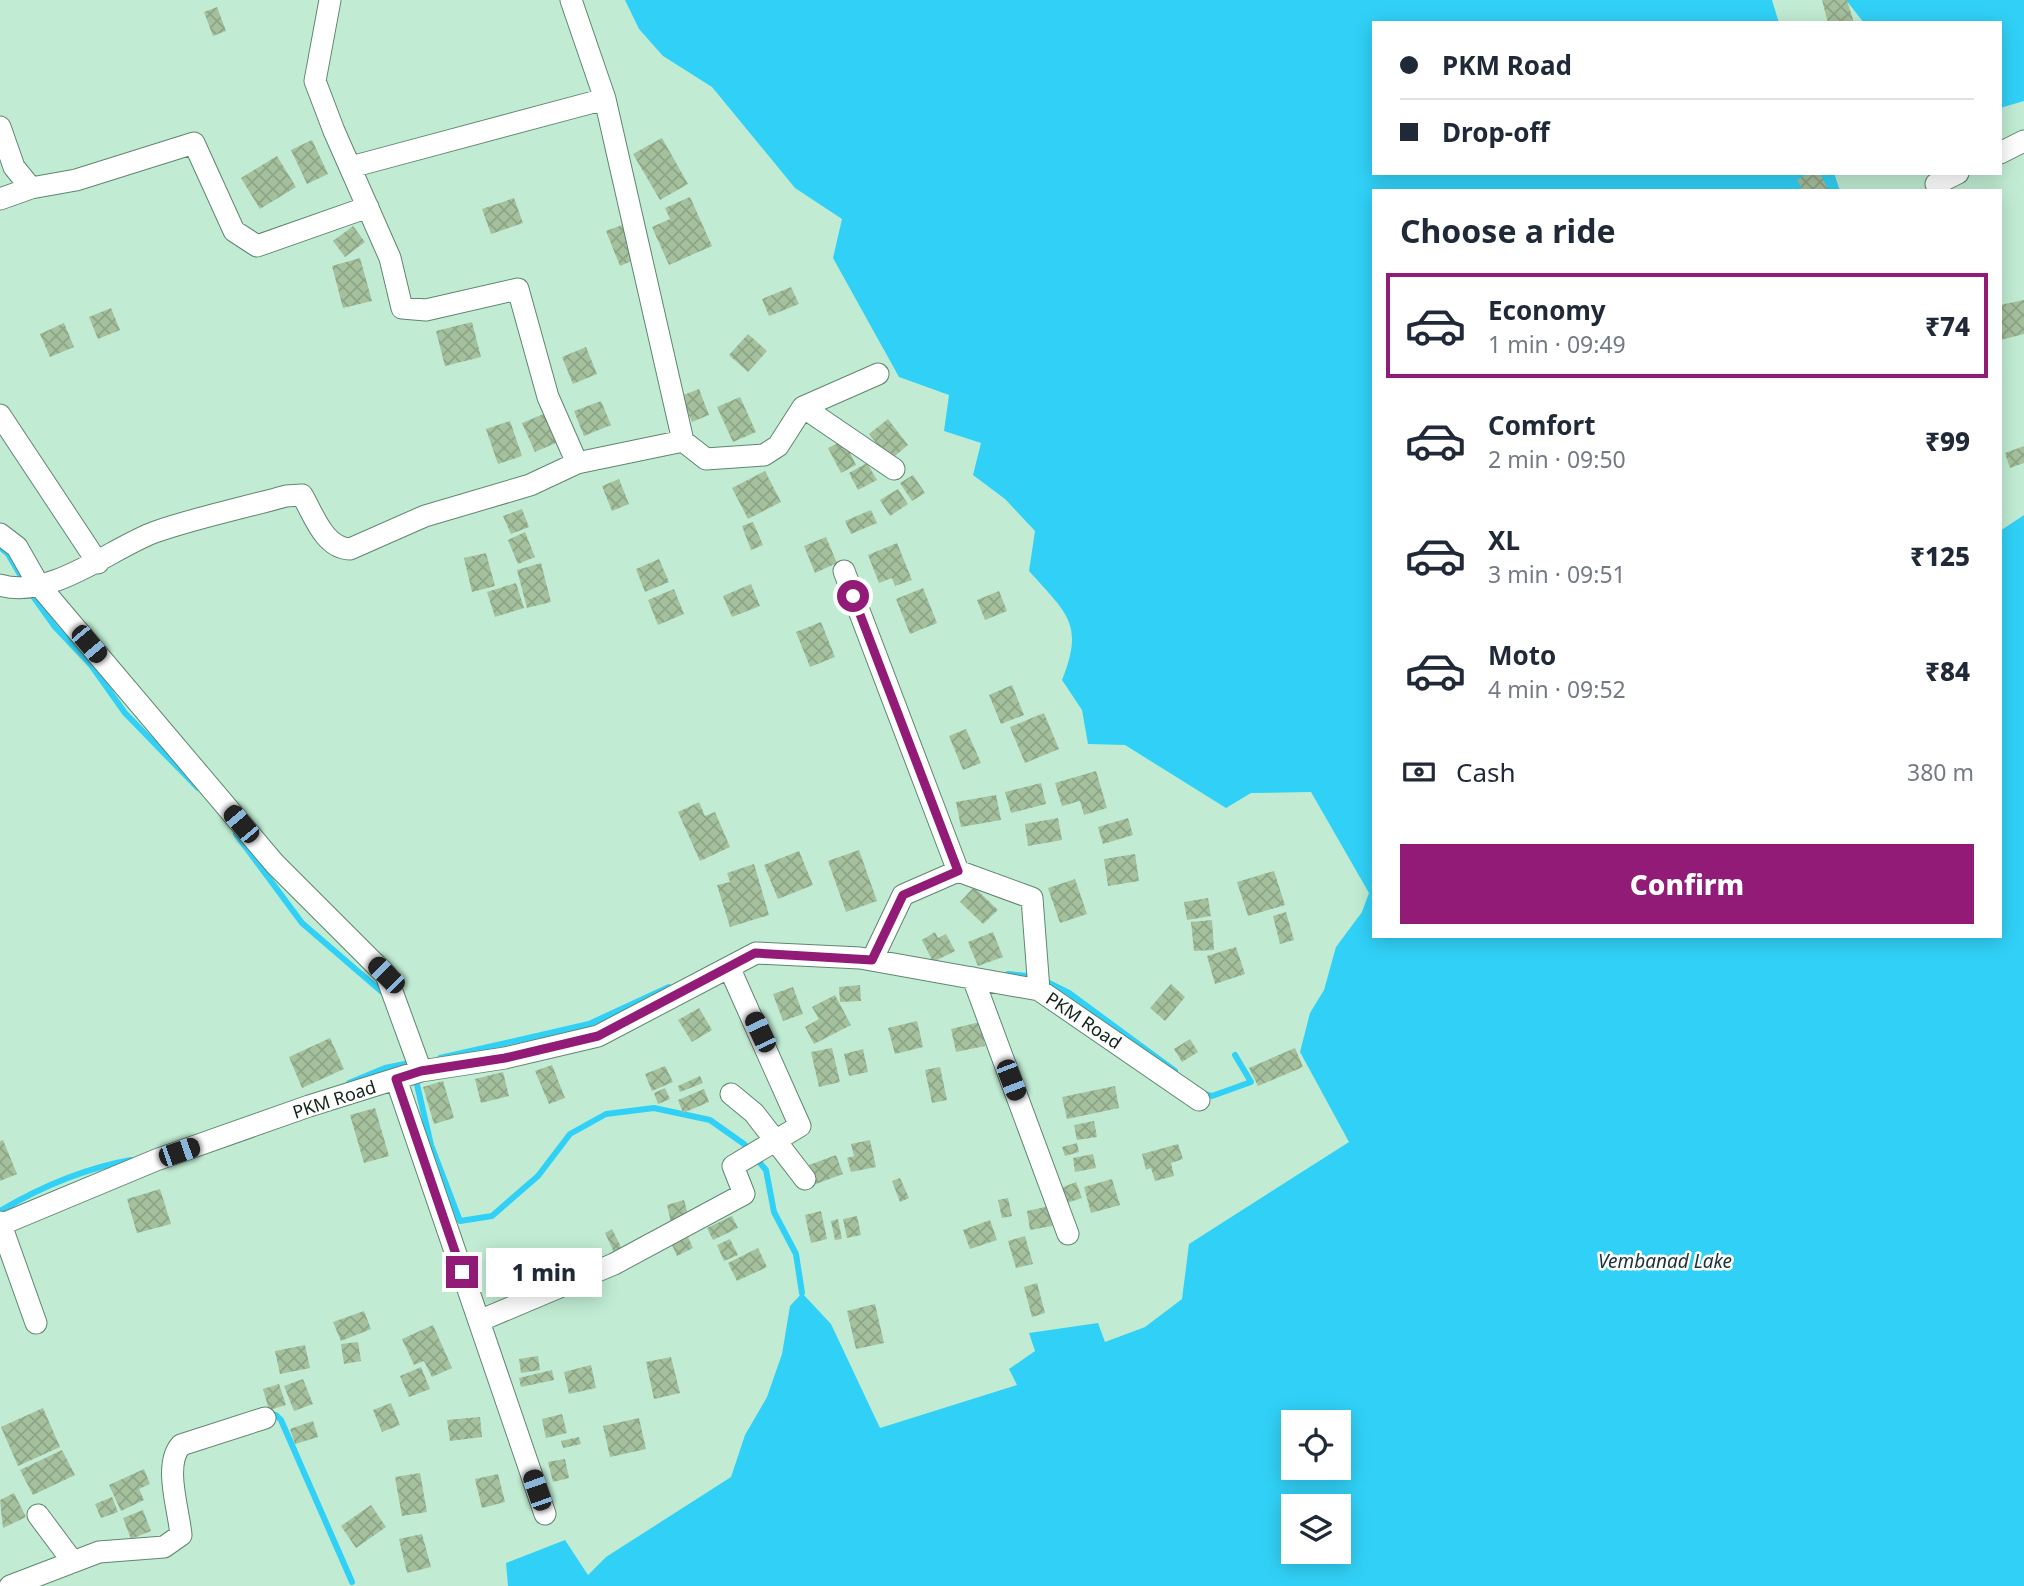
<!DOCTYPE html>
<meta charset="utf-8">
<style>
:root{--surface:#fff;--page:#f6f6f7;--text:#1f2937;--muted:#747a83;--line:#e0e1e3;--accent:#921b78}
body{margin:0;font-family:"Noto Sans",sans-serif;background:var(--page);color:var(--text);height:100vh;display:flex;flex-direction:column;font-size:26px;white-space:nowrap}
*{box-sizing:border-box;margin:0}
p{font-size:23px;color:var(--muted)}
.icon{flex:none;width:38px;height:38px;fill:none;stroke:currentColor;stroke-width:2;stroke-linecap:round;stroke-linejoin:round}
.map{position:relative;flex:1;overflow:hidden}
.panel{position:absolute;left:1372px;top:189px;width:630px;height:749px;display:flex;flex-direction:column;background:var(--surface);border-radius:0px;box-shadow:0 4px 18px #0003}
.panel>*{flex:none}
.banner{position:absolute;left:1372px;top:21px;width:630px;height:154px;border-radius:0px;box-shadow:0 4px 18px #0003;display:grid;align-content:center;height:154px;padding:0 28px;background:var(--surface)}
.controls{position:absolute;left:1281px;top:1410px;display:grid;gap:14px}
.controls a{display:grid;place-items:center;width:70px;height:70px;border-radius:0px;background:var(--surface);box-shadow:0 4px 18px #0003;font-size:35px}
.end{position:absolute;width:32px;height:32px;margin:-16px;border:9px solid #921b78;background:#fff;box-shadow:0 0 0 4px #fff}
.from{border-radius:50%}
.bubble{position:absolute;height:49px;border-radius:0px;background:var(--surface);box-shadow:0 4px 18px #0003;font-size:23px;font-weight:800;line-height:49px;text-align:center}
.car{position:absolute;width:21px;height:42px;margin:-21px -10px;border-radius:9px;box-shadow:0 0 5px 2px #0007;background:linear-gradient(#222 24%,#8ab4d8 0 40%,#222 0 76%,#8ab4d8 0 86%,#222 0)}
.banner b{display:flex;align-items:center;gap:24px;height:66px;font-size:26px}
.banner b+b{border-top:2px solid var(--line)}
.banner i{width:18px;height:18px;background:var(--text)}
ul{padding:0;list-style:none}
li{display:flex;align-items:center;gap:21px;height:105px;margin:0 14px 10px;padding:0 14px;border:4px solid transparent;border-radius:0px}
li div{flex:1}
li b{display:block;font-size:26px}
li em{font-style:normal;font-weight:800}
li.current{border-color:var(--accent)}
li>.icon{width:63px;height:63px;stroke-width:1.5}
h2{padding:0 28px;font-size:32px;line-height:84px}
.pay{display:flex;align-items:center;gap:18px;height:77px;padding:0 28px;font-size:26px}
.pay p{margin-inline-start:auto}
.action{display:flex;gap:14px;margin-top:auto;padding:14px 28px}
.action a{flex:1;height:80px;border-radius:0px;background:var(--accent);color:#fff;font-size:28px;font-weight:800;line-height:80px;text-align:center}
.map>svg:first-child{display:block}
.water{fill:#31d1f7;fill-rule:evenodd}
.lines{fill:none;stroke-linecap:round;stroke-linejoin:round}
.stream{stroke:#31d1f7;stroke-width:6}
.building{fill:url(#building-cross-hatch)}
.minor-casing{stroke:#5f8670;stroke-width:23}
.minor{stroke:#fff;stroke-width:21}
.route{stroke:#921b78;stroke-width:9}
.labels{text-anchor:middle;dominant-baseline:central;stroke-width:5;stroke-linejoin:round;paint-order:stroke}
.street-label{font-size:18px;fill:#13231a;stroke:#fff}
.water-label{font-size:19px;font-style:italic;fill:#1a323a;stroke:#fff}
</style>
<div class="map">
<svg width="2024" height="1586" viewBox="0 0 2024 1586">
<defs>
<pattern id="building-cross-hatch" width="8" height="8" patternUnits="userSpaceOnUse" patternTransform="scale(1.75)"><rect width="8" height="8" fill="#a5c09d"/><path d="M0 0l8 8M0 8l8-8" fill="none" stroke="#8da587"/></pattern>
</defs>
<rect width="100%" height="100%" fill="#c1ecd3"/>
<!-- water -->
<path class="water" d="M625 0H1772L1779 23H1374V173H1834L1840 191H1374V936H2000V531L2024 515V1586H508L506 1563 565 1540 588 1575 606 1557 731 1477 745 1435 767 1397 782 1354 790 1306 802 1293 831 1324 880 1428 1017 1385 1009 1369 1035 1351 1029 1333 1098 1323 1105 1342 1145 1327 1182 1299 1189 1244 1349 1142 1300 1052 1310 1013 1324 990 1336 947 1362 912 1369 893 1311 792 1251 793 1226 808 1125 745 1088 744 1082 710 1062 680C1085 623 1066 613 1029 571L1035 531 1005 499 973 475 981 443 944 431 949 395 899 377 833 258 842 219 795 188 712 87 663 56 639 29ZM1293 1423H1339V1468H1293ZM1293 1507H1339V1552H1293Z
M1846 0H2024V101L2000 108V23H1864Z"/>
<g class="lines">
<!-- stream -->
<path class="stream" d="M0 547 8 554 25 583
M30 592 55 627 91 665 125 713 198 788
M236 834 302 923 382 992
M1008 974 1035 977
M1047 982 1069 993 1175 1071
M440 1058 589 1024 669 987
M415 1076 431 1145 460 1221 492 1216 538 1176 570 1134 606 1114 654 1108 710 1120 744 1144 766 1170 774 1212 796 1254 802 1293
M349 1083 385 1068 415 1062
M1202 1093 1212 1096 1251 1082 1235 1055
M0 1211C39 1188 86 1168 131 1160
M270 1415H276L281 1420 352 1582"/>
</g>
<!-- building -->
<path class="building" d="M1822 0H1847L1854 23H1828Z
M217 7 226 31 213 36 204 12Z
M662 138 688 184 660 200 633 154Z
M312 140 328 174 307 184 291 150Z
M277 156 296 187 260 209 241 178Z
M1809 173H1820L1829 191H1803L1797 180Z
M690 197 712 246 669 265 652 227 670 219 665 208Z
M514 198 523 223 491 234 482 209Z
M625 224 639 258 620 266 606 231Z
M353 226 365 242 345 257 333 241Z
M360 258 372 301 343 308 332 266Z
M791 287 799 304 769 316 762 299Z
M2024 300V334L2000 340V305Z
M111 308 120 330 98 339 89 317Z
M472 322 481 357 445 366 436 331Z
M64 323 74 347 50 357 40 334Z
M748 334 767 351 748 372 729 355Z
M586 347 597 374 573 384 562 357Z
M699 389 709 415 692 422 681 396Z
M740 397 756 432 733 442 717 407Z
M601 401 611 425 584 436 574 411Z
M546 413 558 442 535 452 522 423Z
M888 419 908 445 890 460 869 434Z
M510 421 522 456 498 464 486 429Z
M844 440 856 465 841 473 828 448Z
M2024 446V463L2010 468 2005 453Z
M867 463 877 480 858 490 849 473Z
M765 471 781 502 748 519 732 488Z
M913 475 925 493 912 501 900 483Z
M619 479 629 504 612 511 602 486Z
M898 489 908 504 890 516 880 500Z
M522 509 529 527 511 534 503 516Z
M871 510 877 523 851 534 845 521Z
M753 522 763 545 751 550 742 526Z
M525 532 535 557 518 564 508 540Z
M826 537 837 563 815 573 804 546Z
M897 543 912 580 895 586 892 578 879 583 868 555Z
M486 553 495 586 472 592 464 558Z
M659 559 669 582 645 592 636 569Z
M541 563 551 602 527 608 517 570Z
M516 583 524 608 495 617 487 592Z
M751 584 760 606 732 617 723 596Z
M923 588 937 623 910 634 896 599Z
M674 589 684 614 658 625 648 600Z
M999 591 1007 611 985 620 977 600Z
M821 622 835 657 810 667 796 632Z
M1012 685 1024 715 1001 724 989 695Z
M1044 713 1059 749 1025 763 1010 727Z
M966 729 981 763 963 770 949 736Z
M1096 771 1107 808 1084 815 1080 801 1062 806 1055 783Z
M1041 783 1046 804 1011 813 1005 792Z
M996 795 1001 820 961 827 956 802Z
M699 802 705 816 715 812 730 847 700 861 678 812Z
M1058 818 1062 840 1028 846 1025 824Z
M1128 818 1133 835 1103 844 1098 827Z
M859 850 877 901 846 912 828 861Z
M799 851 813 885 778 899 764 865Z
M1135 854 1139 881 1108 886 1104 859Z
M754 864 769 915 730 927 717 885 730 882 727 873Z
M1274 871 1285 905 1248 916 1237 882Z
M1075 879 1087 914 1060 923 1048 888Z
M974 887 998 910 983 924 960 902Z
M1208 898 1211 916 1187 920 1184 902Z
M1286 912 1294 940 1280 944 1273 916Z
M1212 920 1214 950 1194 951 1191 922Z
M935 932 938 938 946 934 955 951 933 962 922 940Z
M993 932 1003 957 978 966 968 942Z
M1236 947 1245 974 1215 984 1207 956Z
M1171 984 1185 997 1165 1021 1150 1008Z
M860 985 861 1001 840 1002 839 987Z
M793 987 803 1014 783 1021 773 994Z
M835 995 851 1025 814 1044 805 1027 819 1019 812 1007Z
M699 1008 712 1030 692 1042 678 1020Z
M917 1021 923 1047 895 1054 888 1028Z
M980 1022 985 1046 956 1052 951 1029Z
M330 1038 344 1069 302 1088 289 1057Z
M1190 1039 1198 1052 1182 1062 1174 1049Z
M832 1048 840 1082 819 1087 811 1052Z
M1295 1048 1303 1067 1258 1086 1249 1068Z
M863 1049 868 1072 849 1076 844 1054Z
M552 1065 565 1098 549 1104 535 1071Z
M665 1066 673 1082 652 1091 645 1074Z
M940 1067 947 1100 932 1103 925 1070Z
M503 1072 509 1096 481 1103 475 1079Z
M700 1076 703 1083 680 1092 678 1086Z
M443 1081 454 1118 434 1124 423 1087Z
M1115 1086 1119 1108 1067 1119 1062 1097Z
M665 1088 670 1099 658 1104 654 1093Z
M704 1089 709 1102 683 1113 678 1100Z
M375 1108 389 1156 364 1163 350 1115Z
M1094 1121 1097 1137 1077 1140 1074 1125Z
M3 1140 17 1174 0 1181V1141Z
M870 1140 876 1167 851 1172 847 1158 854 1156 851 1144Z
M1077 1143 1079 1152 1065 1156 1062 1147Z
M1178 1144 1183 1159 1171 1163 1174 1176 1155 1181 1151 1168 1146 1170 1142 1154Z
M1093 1154 1096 1168 1075 1172 1073 1158Z
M836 1155 843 1174 816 1184 809 1165Z
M900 1178 909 1198 900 1202 892 1181Z
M1112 1179 1120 1205 1091 1213 1084 1187Z
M1076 1182 1082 1198 1067 1203 1061 1188Z
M160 1189 171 1224 137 1233 127 1199Z
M1008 1198 1012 1216 1002 1218 998 1200Z
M684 1200 689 1218 671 1223 667 1205Z
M1054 1205 1057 1225 1030 1230 1027 1211Z
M821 1211 827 1239 811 1243 805 1215Z
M732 1216 738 1228 713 1240 707 1228Z
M857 1216 861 1235 847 1238 843 1219Z
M838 1219 842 1239 835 1240 831 1221Z
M990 1220 997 1240 970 1249 963 1230Z
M612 1229 625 1255 617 1259 605 1233Z
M1025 1236 1033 1264 1016 1268 1008 1241Z
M688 1237 693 1248 677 1256 672 1245Z
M730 1239 738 1255 724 1261 717 1245Z
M758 1248 767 1267 737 1281 728 1263Z
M1037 1283 1045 1313 1032 1317 1024 1287Z
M875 1304 884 1343 856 1349 847 1311Z
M364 1311 371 1329 341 1341 333 1322Z
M433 1325 452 1368 432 1377 424 1361 414 1365 402 1339Z
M358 1342 361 1361 344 1364 341 1344Z
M305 1345 310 1368 280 1374 275 1351Z
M538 1356 540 1370 521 1373 519 1359Z
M671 1357 680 1393 654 1399 646 1362Z
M591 1365 596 1388 569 1394 564 1372Z
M421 1367 430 1389 409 1397 400 1376Z
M552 1370 554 1380 521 1387 519 1378Z
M303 1379 313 1404 294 1411 284 1386Z
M279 1384 286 1405 269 1410 263 1389Z
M391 1403 400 1425 382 1432 373 1410Z
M43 1408 60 1447 18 1466 1 1427Z
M562 1414 567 1433 546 1438 542 1419Z
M480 1417 482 1437 450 1441 447 1420Z
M639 1418 646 1449 610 1457 603 1426Z
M313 1421 318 1437 295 1444 290 1429Z
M579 1437 581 1444 563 1448 561 1441Z
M62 1450 75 1475 33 1495 20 1470Z
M565 1459 569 1478 553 1482 548 1462Z
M144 1469 150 1484 139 1489 144 1500 121 1511 109 1485Z
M420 1473 427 1512 402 1516 395 1477Z
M498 1474 505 1502 482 1508 475 1479Z
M14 1493 26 1517 3 1528 0 1500Z
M112 1497 118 1512 101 1518 95 1504Z
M371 1505 386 1527 356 1548 341 1526Z
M143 1510 151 1531 131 1539 123 1518Z
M422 1534 431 1567 407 1573 399 1539Z"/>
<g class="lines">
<defs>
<path id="minor" d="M571 0 605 99 683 441
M0 127 14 167 31 188 76 180 194 143 234 231 257 246 368 207
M2000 153 2024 141
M351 167 605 99
M1936 184 1958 173
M0 199 31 188
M803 407 894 469
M0 415 98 563
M577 463 683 441 706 459 764 455 778 446 803 407 878 374
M0 534 17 547 38 584 275 864 386 975 421 1071
M844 571 958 871 903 895 872 960
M0 585C51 600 111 548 155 532 198 517 243 508 286 496L302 495C314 515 324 548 350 549L425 516 530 485 577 463 548 397 518 289 426 310 402 308 390 258 334 131 315 81 330 0
M958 871 1032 898 1039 990
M973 978 1068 1234
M396 1079 545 1514
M731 1094 754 1113 805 1179
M0 1222 36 1323
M0 1225 156 1160 309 1106 421 1071 505 1058 598 1036 756 953 860 958 1039 990 1199 1100
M479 1321 614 1264 744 1194 733 1166 800 1126 729 967
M38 1515 73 1562
M10 1586 99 1552 164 1547 181 1535C179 1510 163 1465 181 1445L265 1418"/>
</defs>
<!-- minor casing -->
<use href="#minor" class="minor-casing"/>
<!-- minor -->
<use href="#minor" class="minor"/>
</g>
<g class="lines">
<!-- route -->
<path class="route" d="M462 1272 396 1079 421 1071 505 1058 598 1036 755 953 872 960 903 895 958 871 853 596"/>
</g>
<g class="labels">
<!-- street labels -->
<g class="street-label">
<text transform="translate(1084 1020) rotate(34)">PKM Road</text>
<text transform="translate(334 1099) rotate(-18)">PKM Road</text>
</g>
<!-- water labels -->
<g class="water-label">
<text x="1665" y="1261">Vembanad Lake</text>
</g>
</g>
</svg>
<div class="controls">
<a><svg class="icon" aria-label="locate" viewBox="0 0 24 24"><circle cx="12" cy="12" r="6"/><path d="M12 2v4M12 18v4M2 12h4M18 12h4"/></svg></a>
<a><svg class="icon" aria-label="layers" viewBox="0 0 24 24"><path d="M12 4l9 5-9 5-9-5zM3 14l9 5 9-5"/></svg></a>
</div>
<i class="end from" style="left:853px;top:596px"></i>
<i class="end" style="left:462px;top:1272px"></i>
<div class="bubble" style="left:486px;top:1248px;width:116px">1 min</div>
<i class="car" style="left:89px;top:644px;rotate:140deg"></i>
<i class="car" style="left:241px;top:824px;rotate:320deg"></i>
<i class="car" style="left:386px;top:975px;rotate:315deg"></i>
<i class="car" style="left:760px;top:1032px;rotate:335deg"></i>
<i class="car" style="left:1011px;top:1080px;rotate:159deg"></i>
<i class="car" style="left:179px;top:1152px;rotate:71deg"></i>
<i class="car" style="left:537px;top:1490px;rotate:341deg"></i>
<div class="banner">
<b><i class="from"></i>PKM Road</b>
<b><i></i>Drop-off</b>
</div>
<section class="panel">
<h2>Choose a ride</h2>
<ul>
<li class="current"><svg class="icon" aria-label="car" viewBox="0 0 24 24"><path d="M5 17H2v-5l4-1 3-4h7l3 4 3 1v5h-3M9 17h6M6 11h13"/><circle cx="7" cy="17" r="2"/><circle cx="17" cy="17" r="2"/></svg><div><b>Economy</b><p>1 min · 09:49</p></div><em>₹74</em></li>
<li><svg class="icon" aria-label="car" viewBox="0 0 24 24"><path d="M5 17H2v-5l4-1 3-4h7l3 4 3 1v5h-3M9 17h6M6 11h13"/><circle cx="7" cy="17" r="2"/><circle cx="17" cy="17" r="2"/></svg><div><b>Comfort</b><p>2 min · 09:50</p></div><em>₹99</em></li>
<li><svg class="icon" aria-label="car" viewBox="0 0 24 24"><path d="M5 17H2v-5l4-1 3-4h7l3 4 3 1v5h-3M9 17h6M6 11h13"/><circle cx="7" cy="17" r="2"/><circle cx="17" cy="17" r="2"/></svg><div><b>XL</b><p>3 min · 09:51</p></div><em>₹125</em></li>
<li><svg class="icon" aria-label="car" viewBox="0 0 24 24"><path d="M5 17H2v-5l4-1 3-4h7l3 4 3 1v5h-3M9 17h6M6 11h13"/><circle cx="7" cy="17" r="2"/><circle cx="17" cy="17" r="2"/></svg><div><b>Moto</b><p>4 min · 09:52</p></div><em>₹84</em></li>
</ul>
<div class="pay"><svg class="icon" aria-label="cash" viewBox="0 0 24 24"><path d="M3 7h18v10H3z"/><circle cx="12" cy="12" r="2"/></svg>Cash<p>380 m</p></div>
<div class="action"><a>Confirm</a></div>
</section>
</div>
